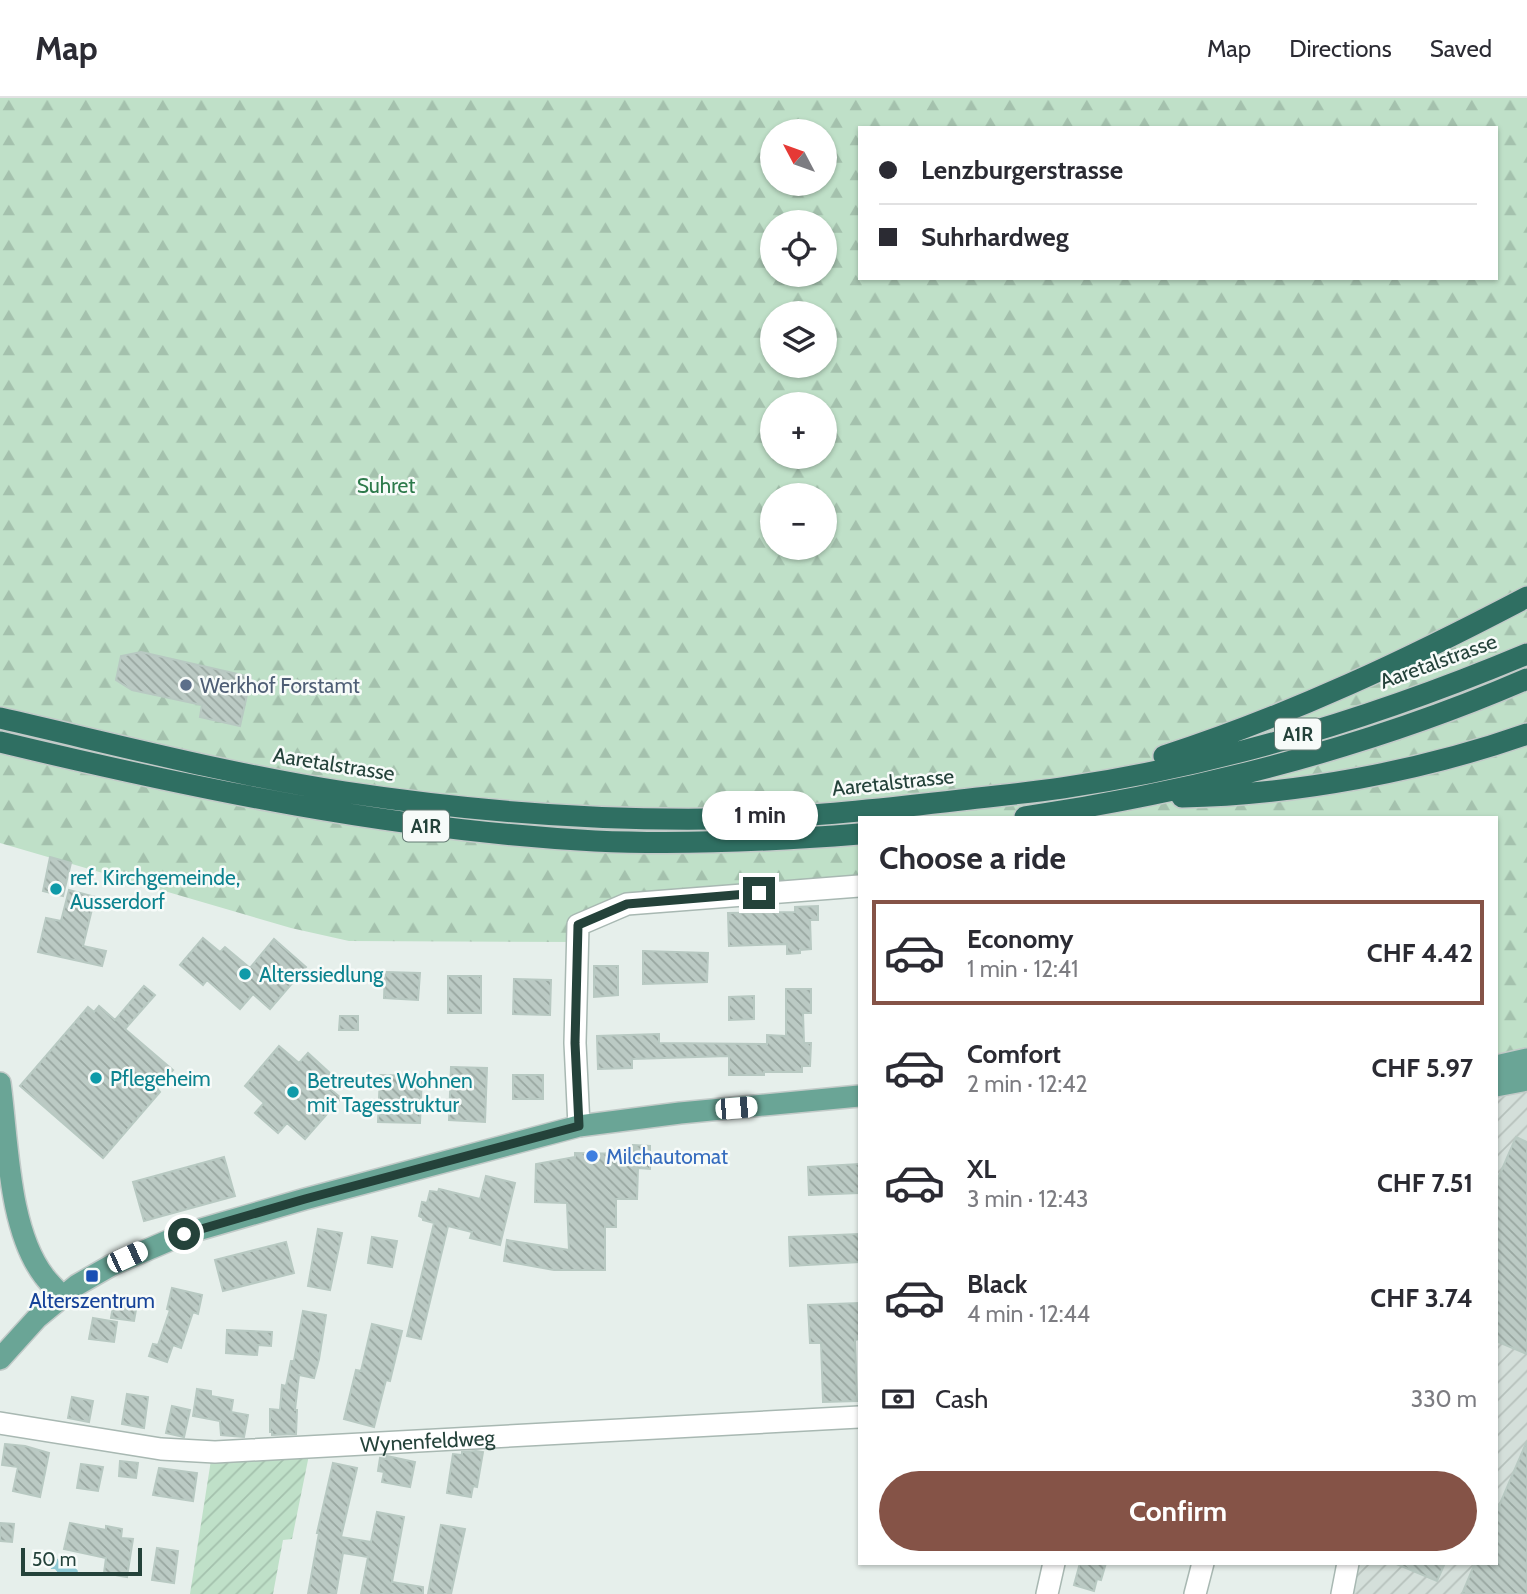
<!DOCTYPE html>
<meta charset="utf-8">
<style>
:root{--surface:#fff;--page:#f2f2f3;--text:#2b2b33;--muted:#7c7c81;--line:#e1e1e2;--accent:#855347}
body{margin:0;font-family:Cabin,sans-serif;background:var(--page);color:var(--text);height:100vh;display:flex;flex-direction:column;font-size:26px;white-space:nowrap}
*{box-sizing:border-box;margin:0}
p{font-size:23px;color:var(--muted)}
.icon{flex:none;width:38px;height:38px;fill:none;stroke:currentColor;stroke-width:2;stroke-linecap:round;stroke-linejoin:round}
.map{position:relative;flex:1;overflow:hidden}
.panel{position:absolute;left:858px;top:718px;width:640px;height:749px;display:flex;flex-direction:column;background:var(--surface);border-radius:0px;box-shadow:0 2px 5px #0004}
.panel>*{flex:none}
.banner{position:absolute;left:858px;top:28px;width:640px;height:154px;border-radius:0px;box-shadow:0 2px 5px #0004;display:grid;align-content:center;height:154px;padding:0 21px;background:var(--surface)}
.needle{width:46px;rotate:311deg}
.controls{position:absolute;left:760px;top:21px;display:grid;gap:14px}
.controls a{display:grid;place-items:center;width:77px;height:77px;border-radius:50%;background:var(--surface);box-shadow:0 2px 5px #0004;font-size:35px}
.scale{position:absolute;left:21px;bottom:18px;width:121px;box-sizing:border-box;padding-left:7px;border:4px solid #24423a;border-top:0;font-size:19px;line-height:24px;white-space:nowrap;color:#24423a;-webkit-text-stroke:5px #f7fbf9;paint-order:stroke}
.end{position:absolute;width:32px;height:32px;margin:-16px;border:9px solid #24423a;background:#fff;box-shadow:0 0 0 4px #fff}
.from{border-radius:50%}
.bubble{position:absolute;height:49px;border-radius:24px;background:var(--surface);box-shadow:0 2px 5px #0004;font-size:23px;font-weight:800;line-height:49px;text-align:center}
.car{position:absolute;width:21px;height:42px;margin:-21px -10px;border-radius:9px;box-shadow:0 0 5px 2px #0007;background:linear-gradient(#fff 24%,#345 0 40%,#fff 0 76%,#345 0 86%,#fff 0)}
.banner b{display:flex;align-items:center;gap:24px;height:66px;font-size:26px}
.banner b+b{border-top:2px solid var(--line)}
.banner i{width:18px;height:18px;background:var(--text)}
ul{padding:0;list-style:none}
li{display:flex;align-items:center;gap:21px;height:105px;margin:0 14px 10px;padding:0 7px;border:4px solid transparent;border-radius:0px}
li div{flex:1}
li b{display:block;font-size:26px}
li em{font-style:normal;font-weight:800}
li.active{border-color:var(--accent)}
li>.icon{width:63px;height:63px;stroke-width:1.5}
h2{padding:0 21px;font-size:32px;line-height:84px}
.pay{display:flex;align-items:center;gap:18px;height:77px;padding:0 21px;font-size:26px}
.pay p{margin-inline-start:auto}
.cta{display:flex;gap:14px;margin-top:auto;padding:14px 21px}
.cta a{flex:1;height:80px;border-radius:42px;background:var(--accent);color:#fff;font-size:28px;font-weight:800;line-height:80px;text-align:center}
header{display:flex;align-items:center;gap:42px;box-sizing:border-box;height:98px;padding:0 35px;background:var(--surface);border-bottom:2px solid var(--line)}
header strong{font-size:33px}
nav{display:flex;gap:38px;margin-inline-start:auto;font-size:24px}
.map>svg:first-child{display:block}
.industrial{fill:url(#industrial-furrows)}
.forest{fill:url(#forest-firs);fill-rule:evenodd}
.garden{fill:url(#garden-furrows)}
.water{fill:url(#water-waves)}
.building{fill:url(#building-back-hatch);stroke:#b8c9c2;stroke-width:2}
.lines{fill:none;stroke-linecap:round;stroke-linejoin:round}
.minor-casing{stroke:#a8b8b2;stroke-width:24}
.major-casing{stroke:#c2cac8;stroke-width:24}
.highway-casing{stroke:#c2cac8;stroke-width:24}
.minor{stroke:#fff;stroke-width:21}
.major{stroke:#6aa596;stroke-width:21}
.highway{stroke:#2f6f62;stroke-width:21}
.route{stroke:#24423a;stroke-width:9}
.service-dot{fill:#5c6f8a;stroke:#f7fbf9;stroke-width:2.5}
.culture-dot{fill:#0f9aa8;stroke:#f7fbf9;stroke-width:2.5}
.shop-dot{fill:#3f7fe0;stroke:#f7fbf9;stroke-width:2.5}
.transit-dot{fill:#1a4fb4;stroke:#f7fbf9;stroke-width:2.5}
.labels{text-anchor:middle;dominant-baseline:central;stroke-width:5;stroke-linejoin:round;paint-order:stroke}
.shield{fill:#f7fbf9;stroke:#637a73;stroke-width:2}
.shield-label{font-size:19px;font-weight:bold;fill:#24423a}
.park-label{font-size:21px;fill:#2d7a4b;stroke:#f7fbf9}
.street-label{font-size:21px;fill:#24423a;stroke:#f7fbf9}
.service-label{font-size:21px;fill:#4e5e75;stroke:#f7fbf9;text-anchor:start}
.culture-label{font-size:21px;fill:#0d838f;stroke:#f7fbf9;text-anchor:start}
.shop-label{font-size:21px;fill:#366cbe;stroke:#f7fbf9;text-anchor:start}
.transit-label{font-size:21px;fill:#164399;stroke:#f7fbf9}
</style>
<header>
<strong>Map</strong>
<nav><a>Map</a><a>Directions</a><a>Saved</a></nav>
</header>
<div class="map">
<svg width="1527" height="1496" viewBox="0 0 1527 1496">
<defs>
<pattern id="industrial-furrows" width="10" height="10" patternUnits="userSpaceOnUse" patternTransform="scale(1.75)"><rect width="10" height="10" fill="#d4dfda"/><path d="M-1 1l2-2M0 10L10 0M9 11l2-2" fill="none" stroke="#b6c1bc"/></pattern>
<pattern id="forest-firs" width="22" height="20" patternUnits="userSpaceOnUse" patternTransform="scale(1.75)"><rect width="22" height="20" fill="#bfe0c8"/><path d="M5 1l3.5 6h-7zM16 11l3.5 6h-7z" fill="#a4c1ad"/></pattern>
<pattern id="garden-furrows" width="10" height="10" patternUnits="userSpaceOnUse" patternTransform="scale(1.75)"><rect width="10" height="10" fill="#bfe0c8"/><path d="M-1 1l2-2M0 10L10 0M9 11l2-2" fill="none" stroke="#a4c1ad"/></pattern>
<pattern id="water-waves" width="16" height="10" patternUnits="userSpaceOnUse" patternTransform="scale(1.75)"><rect width="16" height="10" fill="#8ec9d4"/><path d="M0 5q4-4 8 0t8 0" fill="none" stroke="#74a5ad"/></pattern>
<pattern id="building-back-hatch" width="6" height="6" patternUnits="userSpaceOnUse" patternTransform="scale(1.75)"><rect width="6" height="6" fill="#bbcac4"/><path d="M-1 5l2 2M0 0l6 6M5-1l2 2" fill="none" stroke="#98a6a0"/></pattern>
</defs>
<rect width="100%" height="100%" fill="#e6efeb"/>
<!-- industrial -->
<path class="industrial" d="M1527 974V1496H1342L1348 1465H1496V998Z"/>
<!-- forest -->
<path class="forest" d="M0 0H1527V974L1496 980V719H859V788L685 800 579 827 577 844 349 843 291 830 0 745ZM859 30H1496V180H859ZM772 33H824V86H772ZM772 124H824V177H772ZM772 215H824V268H772ZM772 306H824V359H772ZM772 397H824V450H772Z"/>
<!-- garden -->
<path class="garden" d="M309 1357 292 1441 283 1442 273 1496H190L211 1362Z"/>
<!-- water -->
<path class="water" d="M56 1459 59 1463 73 1467 78 1473 76 1477 59 1476 55 1471H51L49 1462Z"/>
<!-- building -->
<path class="building" d="M141 554 251 579 240 628 200 619 202 607 132 592 116 582 121 558Z
M50 759 71 765 63 798 43 793Z
M69 792 95 799 83 848 106 853 102 868 38 854 46 820 61 823Z
M818 808V822H810L811 851 800 852V855L787 856V846L729 848 728 815 795 814V809Z
M203 840 220 854 225 849 250 870 274 841 306 869 270 911 253 896 240 911 207 882 203 887 180 867Z
M643 853 708 855 707 884 643 886Z
M594 868H618V897L594 899Z
M385 874 420 875 418 902 384 900Z
M448 878H481V915H448Z
M514 881 551 882 550 917 513 916Z
M144 888 155 897 125 931 173 972 157 990 160 994 103 1060 20 988 88 909 94 914 99 908 115 922Z
M786 891H811V915H803L804 945H811L810 968H802V974H764V977H729V958L632 961V970L598 971 597 938 659 936V945L767 946V937L786 938Z
M754 898V921L729 922V899Z
M340 918H358V932H339Z
M279 948 299 965 308 955 330 975 322 984 341 1000 305 1041 287 1025 278 1035 255 1015 264 1005 245 988Z
M451 969 487 970 485 1024 449 1022Z
M380 977 422 978 420 1025 378 1024Z
M513 977H543V1001H513Z
M1516 1039 1527 1044V1256L1496 1243V1085Z
M633 1047 650 1048V1071L638 1070 637 1101H616V1129H605V1172H554L504 1163 507 1142 569 1152 567 1105 535 1104 536 1066 575 1059V1055L633 1056Z
M224 1059 235 1098 144 1123 133 1084Z
M859 1066V1095L809 1097 808 1069Z
M486 1078 515 1085 500 1147 470 1140 472 1134 448 1128 421 1241 407 1238 434 1125 423 1122V1120L419 1118 422 1104 427 1105 430 1093 438 1094 439 1091 480 1101Z
M318 1131 342 1135 330 1192 308 1188Z
M859 1136V1164L790 1168 789 1139Z
M372 1139 397 1143 392 1169 368 1165Z
M286 1144 294 1175 223 1193 215 1162Z
M172 1190 202 1197 198 1216 193 1214 181 1250 173 1247 167 1264 149 1258 153 1246 158 1247 170 1212 167 1211Z
M114 1203 137 1206 134 1223 111 1220Z
M859 1205V1241L855 1242 857 1303 823 1304 821 1245H810L808 1207Z
M303 1213 326 1217 319 1261 314 1280 299 1277 295 1312H297L296 1336 272 1337V1334H270V1311L280 1312 282 1287 286 1288 291 1263H294Z
M93 1220 117 1224 114 1244 89 1241Z
M372 1226 402 1233 390 1283 386 1282 374 1329 344 1321 356 1272 361 1273Z
M227 1232 272 1234 271 1248 258 1247 257 1257 226 1255Z
M197 1291 211 1293V1298L233 1302 231 1314 248 1317 244 1339 221 1337 220 1323 193 1318Z
M127 1296 148 1299 144 1330 122 1326Z
M72 1299 93 1303 89 1324 68 1320Z
M172 1308 190 1312 184 1339 166 1335Z
M1527 1343V1496H1462L1475 1465H1496V1415Z
M5 1346 25 1348 49 1355 40 1399 13 1393 18 1369 2 1367Z
M476 1353 483 1354 477 1389 473 1388 471 1399 447 1395 453 1356 462 1357V1354Z
M387 1358 415 1364 410 1389 382 1384 384 1374 378 1373 380 1360 386 1361Z
M120 1363 138 1365 136 1380 119 1378Z
M333 1365 357 1370 341 1439 371 1444 377 1414 404 1419 392 1484 423 1489V1496H361L368 1459 343 1455 336 1496H308L319 1435H317Z
M81 1366 103 1369 98 1393 77 1390Z
M159 1370 197 1375 193 1403 153 1397Z
M0 1425 14 1426 12 1444 0 1443Z
M70 1425 106 1432V1428L122 1431 121 1440 133 1441 127 1479 104 1475 106 1460 64 1451Z
M441 1427 465 1431 451 1496H428Z
M157 1450 178 1453 174 1485 152 1482Z
M1080 1465H1106L1101 1482 1097 1481 1094 1493 1074 1487Z
M1394 1465H1445L1437 1483Z"/>
<g class="lines">
<defs>
<g id="minor">
<path d="M579 1028 575 945 578 827 627 806 859 788"/>
<path id="s1" d="M0 1325 161 1351 215 1354 859 1319"/>
<path d="M1047 1496 1054 1465"/>
<path d="M1195 1496 1203 1465"/>
<path d="M1342 1496 1348 1465"/>
</g>
<path id="major" d="M1496 968 1527 961
M0 985C8 1042 8 1131 44 1178 49 1185 56 1191 62 1198
M1496 988 1527 982
M0 1261 37 1220 77 1187 112 1167 184 1136 305 1101 579 1028 680 1015 859 998"/>
<path id="highway" d="M0 620C114 646 228 676 344 694 489 716 636 726 781 719 841 716 901 709 961 702 994 698 1028 695 1062 690 1220 667 1379 618 1527 556
M0 644C196 691 393 732 595 743 683 747 771 743 859 736
M1164 658C1291 617 1409 561 1527 499
M1182 699C1294 697 1422 673 1527 636
M1025 719C1196 693 1368 650 1527 581"/>
</defs>
<!-- minor casing -->
<use href="#minor" class="minor-casing"/>
<!-- major casing -->
<use href="#major" class="major-casing"/>
<!-- highway casing -->
<use href="#highway" class="highway-casing"/>
<!-- minor -->
<use href="#minor" class="minor"/>
<!-- major -->
<use href="#major" class="major"/>
<!-- highway -->
<use href="#highway" class="highway"/>
</g>
<g class="lines">
<!-- route -->
<path class="route" d="M184 1136 305 1101 579 1028 575 945 578 827 627 806 759 795"/>
</g>
<!-- markers -->
<circle class="service-dot" cx="186" cy="587" r="7"/>
<g class="culture-dot">
<circle cx="56" cy="791" r="7"/>
<circle cx="245" cy="876" r="7"/>
<circle cx="96" cy="980" r="7"/>
<circle cx="293" cy="994" r="7"/>
</g>
<circle class="shop-dot" cx="592" cy="1058" r="7"/>
<rect class="transit-dot" x="85" y="1171" width="14" height="14" rx="3.5"/>
<g class="labels">
<!-- shield labels -->
<g class="shield">
<rect x="1275" y="620.5" width="46" height="31" rx="5"/>
<rect x="403" y="712.5" width="46" height="31" rx="5"/>
</g>
<g class="shield-label">
<text x="1298" y="636">A1R</text>
<text x="426" y="728">A1R</text>
</g>
<!-- park labels -->
<g class="park-label">
<text x="386" y="387">Suhret</text>
</g>
<!-- street labels -->
<g class="street-label">
<text transform="translate(1438 563) rotate(-20)">Aaretalstrasse</text>
<text transform="translate(334 666) rotate(9)">Aaretalstrasse</text>
<text transform="translate(893 684) rotate(-6)">Aaretalstrasse</text>
<text stroke="none"><textPath href="#s1" startOffset="430">Wynenfeldweg</textPath></text>
</g>
<!-- service labels -->
<g class="service-label">
<text x="200" y="587">Werkhof Forstamt</text>
</g>
<!-- culture labels -->
<g class="culture-label">
<text x="70" y="779">ref. Kirchgemeinde,<tspan x="70" dy="24">Ausserdorf</tspan></text>
<text x="259" y="876">Alterssiedlung</text>
<text x="110" y="980">Pflegeheim</text>
<text x="307" y="982">Betreutes Wohnen<tspan x="307" dy="24">mit Tagesstruktur</tspan></text>
</g>
<!-- shop labels -->
<g class="shop-label">
<text x="606" y="1058">Milchautomat</text>
</g>
<!-- transit labels -->
<g class="transit-label">
<text x="92" y="1202">Alterszentrum</text>
</g>
</g>
</svg>
<div class="controls">
<a><svg class="needle" viewBox="-14 -14 28 28"><path d="M0-13l5 13h-10z" fill="#e53935"/><path d="M0 13l5-13h-10z" fill="#7c7c81"/></svg></a>
<a><svg class="icon" aria-label="locate" viewBox="0 0 24 24"><circle cx="12" cy="12" r="6"/><path d="M12 2v4M12 18v4M2 12h4M18 12h4"/></svg></a>
<a><svg class="icon" aria-label="layers" viewBox="0 0 24 24"><path d="M12 4l9 5-9 5-9-5zM3 14l9 5 9-5"/></svg></a>
<a>+</a>
<a>−</a>
</div>
<div class="scale">50 m</div>
<i class="end from" style="left:184px;top:1136px"></i>
<i class="end" style="left:759px;top:795px"></i>
<div class="bubble" style="left:702px;top:693px;width:116px">1 min</div>
<i class="car" style="left:736px;top:1010px;rotate:85deg"></i>
<i class="car" style="left:127px;top:1159px;rotate:65deg"></i>
<div class="banner">
<b><i class="from"></i>Lenzburgerstrasse</b>
<b><i></i>Suhrhardweg</b>
</div>
<section class="panel">
<h2>Choose a ride</h2>
<ul>
<li class="active"><svg class="icon" aria-label="car" viewBox="0 0 24 24"><path d="M5 17H2v-5l4-1 3-4h7l3 4 3 1v5h-3M9 17h6M6 11h13"/><circle cx="7" cy="17" r="2"/><circle cx="17" cy="17" r="2"/></svg><div><b>Economy</b><p>1 min · 12:41</p></div><em>CHF 4.42</em></li>
<li><svg class="icon" aria-label="car" viewBox="0 0 24 24"><path d="M5 17H2v-5l4-1 3-4h7l3 4 3 1v5h-3M9 17h6M6 11h13"/><circle cx="7" cy="17" r="2"/><circle cx="17" cy="17" r="2"/></svg><div><b>Comfort</b><p>2 min · 12:42</p></div><em>CHF 5.97</em></li>
<li><svg class="icon" aria-label="car" viewBox="0 0 24 24"><path d="M5 17H2v-5l4-1 3-4h7l3 4 3 1v5h-3M9 17h6M6 11h13"/><circle cx="7" cy="17" r="2"/><circle cx="17" cy="17" r="2"/></svg><div><b>XL</b><p>3 min · 12:43</p></div><em>CHF 7.51</em></li>
<li><svg class="icon" aria-label="car" viewBox="0 0 24 24"><path d="M5 17H2v-5l4-1 3-4h7l3 4 3 1v5h-3M9 17h6M6 11h13"/><circle cx="7" cy="17" r="2"/><circle cx="17" cy="17" r="2"/></svg><div><b>Black</b><p>4 min · 12:44</p></div><em>CHF 3.74</em></li>
</ul>
<div class="pay"><svg class="icon" aria-label="cash" viewBox="0 0 24 24"><path d="M3 7h18v10H3z"/><circle cx="12" cy="12" r="2"/></svg>Cash<p>330 m</p></div>
<div class="cta"><a>Confirm</a></div>
</section>
</div>
